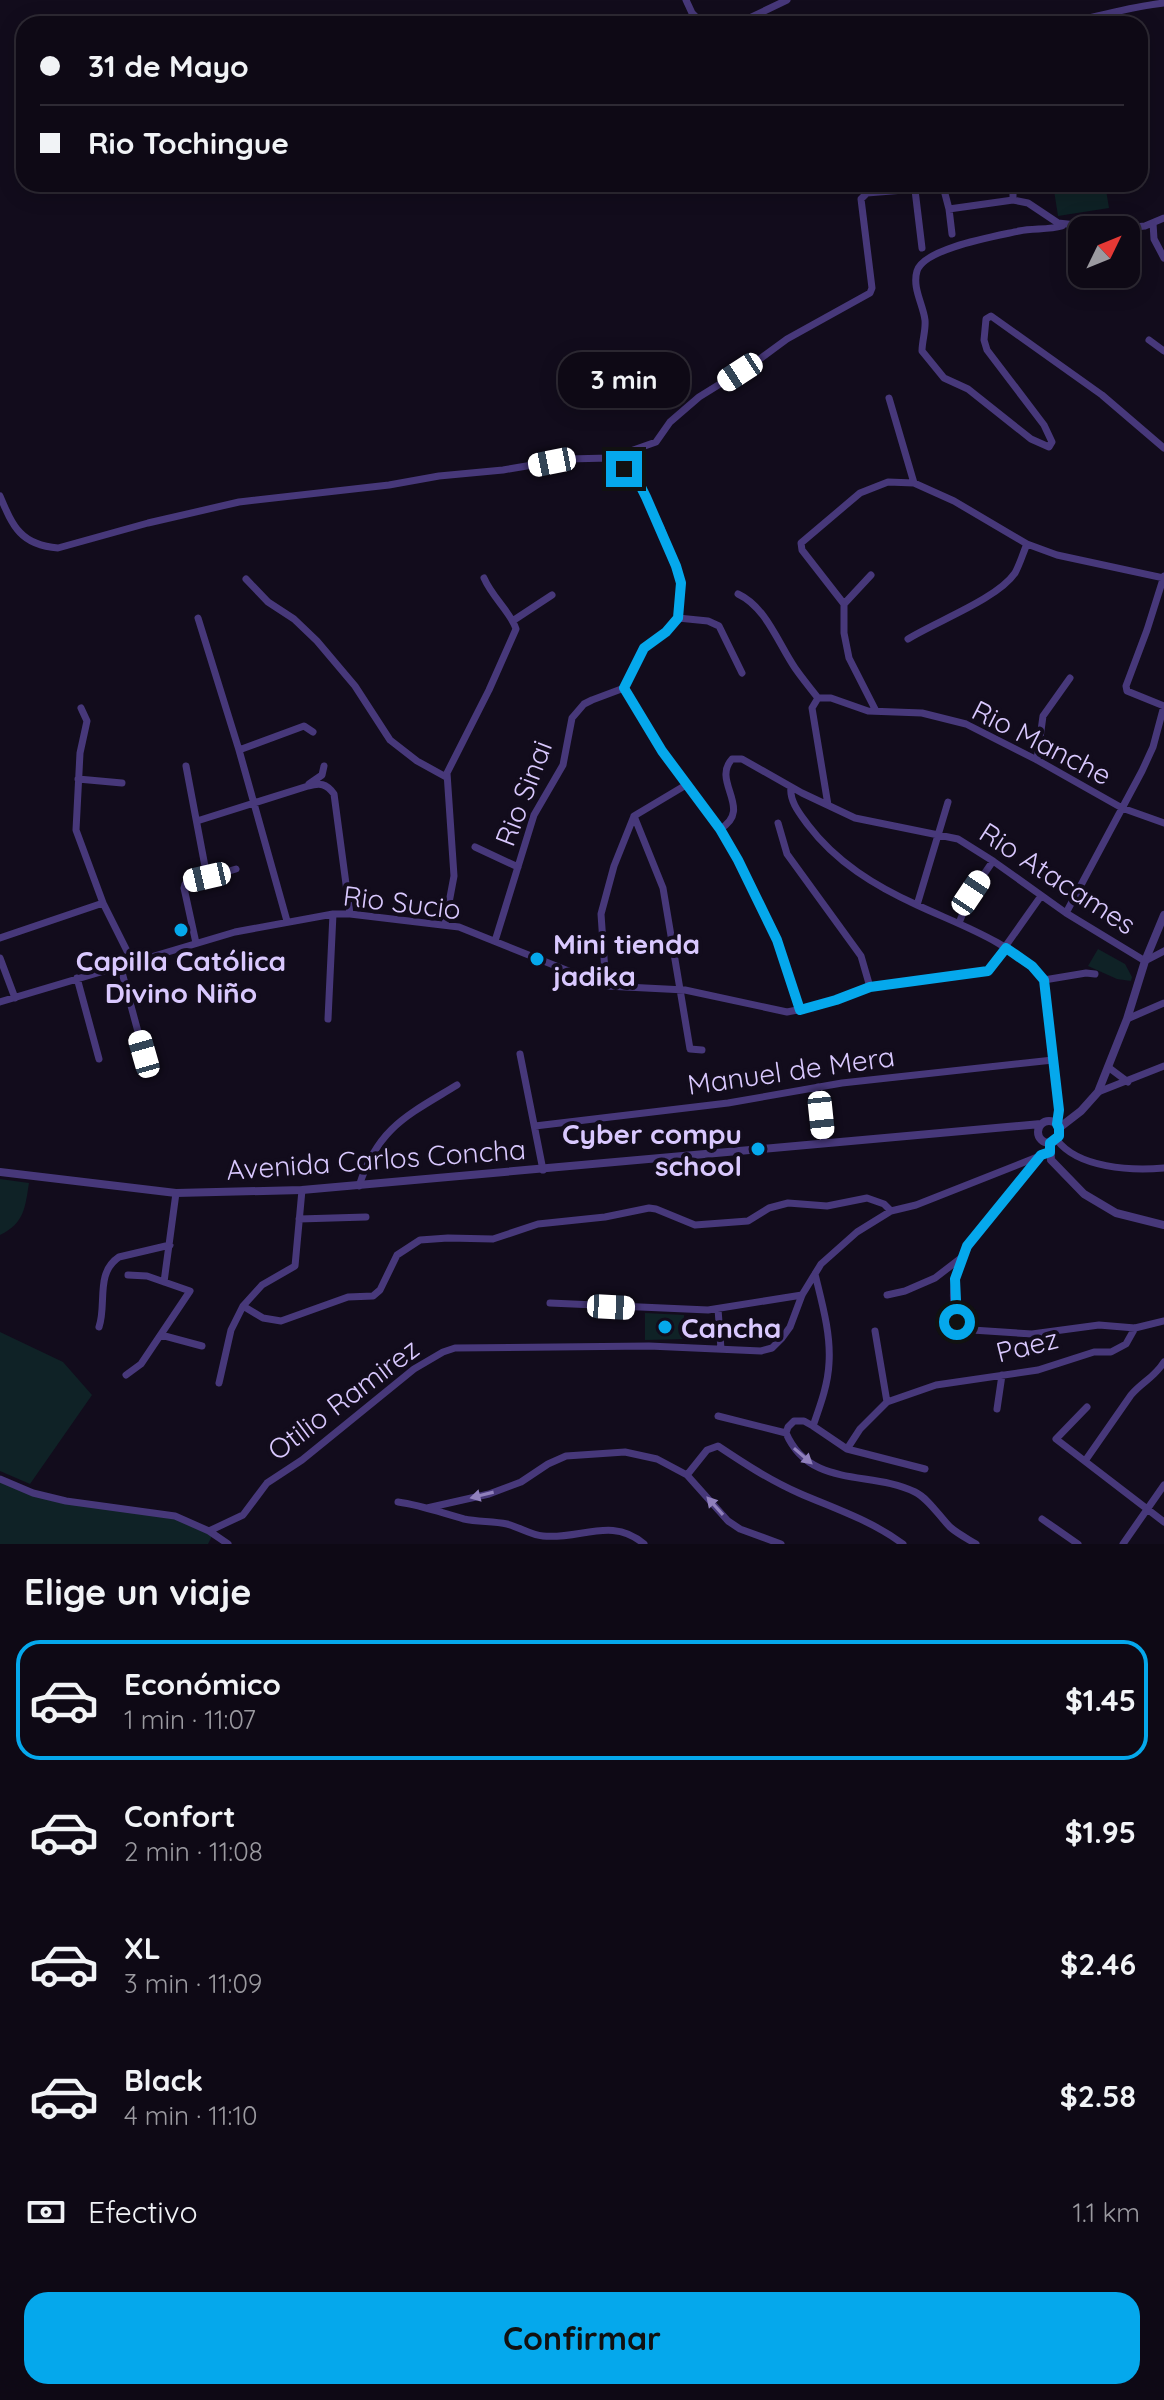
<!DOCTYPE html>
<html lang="es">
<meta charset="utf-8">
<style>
:root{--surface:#0e0915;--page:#1c1722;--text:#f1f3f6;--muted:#9b9aa0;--line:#2e2a34;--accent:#05a8ec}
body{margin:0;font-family:Quicksand,sans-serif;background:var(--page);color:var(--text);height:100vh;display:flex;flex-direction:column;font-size:30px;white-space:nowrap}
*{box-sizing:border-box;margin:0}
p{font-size:26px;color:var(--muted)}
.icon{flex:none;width:44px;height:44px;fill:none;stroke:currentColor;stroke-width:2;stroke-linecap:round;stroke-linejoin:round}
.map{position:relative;height:1544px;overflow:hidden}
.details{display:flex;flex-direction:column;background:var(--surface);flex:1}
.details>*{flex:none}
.guide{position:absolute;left:16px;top:16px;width:1132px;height:176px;border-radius:24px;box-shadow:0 4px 20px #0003,0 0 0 2px var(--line);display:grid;align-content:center;height:176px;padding:0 24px;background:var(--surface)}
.needle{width:52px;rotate:47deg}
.buttons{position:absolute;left:1068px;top:216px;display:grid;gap:16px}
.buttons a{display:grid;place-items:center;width:72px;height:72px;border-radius:16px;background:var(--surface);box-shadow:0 4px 20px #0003,0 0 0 2px var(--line);font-size:40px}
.end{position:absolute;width:36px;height:36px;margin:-18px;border:10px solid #05a8ec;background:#111;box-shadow:0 0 0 4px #111}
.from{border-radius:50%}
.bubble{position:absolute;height:56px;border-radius:24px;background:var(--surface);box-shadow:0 4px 20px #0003,0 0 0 2px var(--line);font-size:26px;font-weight:700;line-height:56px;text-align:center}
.car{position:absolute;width:24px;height:48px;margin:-24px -12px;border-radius:10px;box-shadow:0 0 6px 2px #0007;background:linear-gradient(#fff 24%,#345 0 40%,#fff 0 76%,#345 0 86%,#fff 0)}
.guide b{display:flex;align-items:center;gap:28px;height:76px;font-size:30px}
.guide b+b{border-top:2px solid var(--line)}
.guide i{width:20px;height:20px;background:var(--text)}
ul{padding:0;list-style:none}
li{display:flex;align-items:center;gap:24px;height:120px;margin:0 16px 12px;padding:0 8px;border:4px solid transparent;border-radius:24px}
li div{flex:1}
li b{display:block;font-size:30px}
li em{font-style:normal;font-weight:700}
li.selected{border-color:var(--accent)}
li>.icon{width:72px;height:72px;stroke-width:1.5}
h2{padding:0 24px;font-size:36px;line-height:96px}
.pay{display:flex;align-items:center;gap:20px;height:88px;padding:0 24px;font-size:30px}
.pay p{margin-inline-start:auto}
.button{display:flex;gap:16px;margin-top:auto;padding:16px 24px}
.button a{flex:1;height:92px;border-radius:24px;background:var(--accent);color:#111;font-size:32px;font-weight:700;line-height:92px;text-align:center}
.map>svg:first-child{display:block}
.green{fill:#0f2226}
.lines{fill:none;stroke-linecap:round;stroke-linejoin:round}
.minor{stroke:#47387a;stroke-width:7}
.tertiary{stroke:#47387a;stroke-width:8}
.oneway{fill:#9080bc}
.route{stroke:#05a8ec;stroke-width:10}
.poi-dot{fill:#05a8ec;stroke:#120c1c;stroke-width:3}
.labels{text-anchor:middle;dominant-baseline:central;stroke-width:8;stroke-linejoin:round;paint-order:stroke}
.street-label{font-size:28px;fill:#d9c8fe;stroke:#120c1c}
.poi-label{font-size:28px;font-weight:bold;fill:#d9c8fe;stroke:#120c1c;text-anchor:start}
</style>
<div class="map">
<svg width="1164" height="1544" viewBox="0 0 1164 1544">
<rect width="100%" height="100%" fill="#120c1c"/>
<!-- green -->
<path class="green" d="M1053 184H1105L1109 208 1058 216Z
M1098 949 1125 964 1132 977 1131 981 1117 979 1088 966Z
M0 1179 29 1183C25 1207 25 1223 0 1235Z
M645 1313 684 1315V1339L645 1340Z
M0 1332 63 1362 92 1395 30 1484 0 1471Z
M0 1478 34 1493 168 1514 214 1532 208 1544H0Z"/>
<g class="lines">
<!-- minor -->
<path class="minor" d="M686 0 692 13 703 24
M737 24 787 0
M1056 24C1092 19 1127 7 1164 3
M1013 184V200
M915 190 922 248
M949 209 952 234
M1153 223 1154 239 1164 258
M1062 226C1048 230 1033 228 1019 231 997 236 924 248 917 271 912 288 923 304 925 320 926 330 922 341 922 351L944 378 968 389 1031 439 1049 447 1052 442 1044 425 987 350 984 340 986 319 991 316 1102 395 1164 448
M1149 340 1164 351
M889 398 914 483
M609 458 640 485 661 528 681 583 678 618 666 632 644 648 624 688 662 751 720 829 738 860 777 940 800 1010
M0 496C13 527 21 545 58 548L148 523 239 502 389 485 439 476 503 470 568 459 609 458 622 454 656 442 670 422 699 397 757 361 787 339 870 293 872 288 861 199 867 193 941 187 944 190 949 209 1013 200 1028 203 1058 223 1114 229 1145 226 1164 218
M1164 576 1147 630 1126 686 1127 691 1164 706
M246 579 268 602 294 619 317 641 355 686 390 740 417 761 446 777
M738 594C766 607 778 643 795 668 802 678 810 688 818 698
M844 604 871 575
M198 618 239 750 287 921
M678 618 708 621 719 626 742 673
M514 620 552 595
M908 639C937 621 997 599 1015 573 1020 564 1023 553 1027 544
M81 708 87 721 80 753 76 830 103 903 132 961
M876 711 849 658 844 633V604L802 550 801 543 860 493 888 482 914 483 954 501 1027 544 1057 555 1164 578
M239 750 304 726 313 732
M1037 760 1043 716 1070 678
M186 766 207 877
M78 779 122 783
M309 784 322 775 324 766
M791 787C789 801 800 814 808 825 836 862 875 886 917 905 962 926 1010 941 1044 980L1059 1110 1057 1124
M828 805 812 708 818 698H831L868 711 922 713 966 724 1037 760 1122 808 1164 823
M634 816 663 888 690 1049 702 1050
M197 821 308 786C320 783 326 783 334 794L350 914
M778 823 787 854 861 956 870 987
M720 829C754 809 711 782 732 759H742L802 793 855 818 958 839 993 861 1066 913 1145 961 1164 951
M475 847 518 867
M917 905 948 802
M1066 913 1142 771 1153 747 1164 706
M959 923 971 893 993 861
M445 924 454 876 447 773 489 690 516 629C512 614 492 597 484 578
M0 938 103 903
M495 941 534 815 563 765 572 718 584 704 592 700 624 688
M196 943 184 888 185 884 236 869
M0 958 15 998
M120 965 144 1054
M77 978 99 1059
M1044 980 1086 973 1095 974
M606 986 601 914 614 866 634 816 686 785
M0 1002 235 932 333 914H350L459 927 606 986 685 990 787 1012 818 1006 870 987 988 971 1041 896
M328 1019 333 914
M1127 1019 1164 1003
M520 1054 543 1170
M1108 1067 1128 1082
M818 1087 824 1142
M1098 1092 1164 1066
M535 1126 728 1103 842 1083 1053 1060
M1057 1140C1078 1168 1131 1171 1164 1168
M1040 1157C1025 1175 1010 1193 995 1211 966 1247 943 1275 958 1325L972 1330 1032 1334 1099 1325 1135 1328 1164 1321
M359 1186C378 1127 408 1115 457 1085
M299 1219 366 1217
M164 1282 176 1193
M887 1295 905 1291 935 1278 961 1258
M550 1303 708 1310 802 1295
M243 1306 263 1318 281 1321 348 1297 373 1296 380 1290 397 1255 420 1240 448 1238 493 1239 538 1224 605 1217 649 1208 656 1209 695 1225 748 1221 769 1208 788 1203 827 1206 867 1198 884 1204 891 1211
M718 1309 721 1349
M99 1327C107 1304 95 1273 119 1257L170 1245
M875 1331 887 1402
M161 1335 202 1346
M126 1375 141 1364 190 1291 147 1276 128 1275
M219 1383 231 1330 243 1306 262 1285 295 1266 302 1190
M1087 1407 1056 1439 1164 1522
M997 1409 1002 1375
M718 1416 786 1433
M813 1426C820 1406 828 1385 829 1363 831 1334 822 1303 815 1274
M847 1449 860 1429 887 1402 936 1385 1038 1370 1094 1352H1111L1126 1344 1135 1328
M1085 1461 1131 1395C1143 1381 1154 1378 1164 1362
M925 1469 847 1449 813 1426 804 1421H794L788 1427 786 1433C810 1489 871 1470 915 1492 929 1499 939 1516 950 1527 958 1534 968 1539 976 1544
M687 1475 707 1450 718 1446C745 1464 771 1481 801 1494 836 1509 872 1521 903 1544
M0 1479 33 1493 66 1501 175 1516 209 1531 228 1544
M398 1502C421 1505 442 1513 464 1519 478 1522 493 1521 507 1524 519 1527 531 1535 543 1536 580 1540 612 1516 644 1544
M427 1508 489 1494 521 1482 548 1464 566 1456 625 1452 657 1459 687 1475 728 1521 740 1529 781 1544
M1042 1519 1078 1544
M209 1531 243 1515 267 1483 302 1460 414 1369 443 1352 455 1348 649 1346 761 1351 772 1348 782 1338 790 1327 802 1295 821 1264 857 1232 891 1211 916 1205 1050 1152
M1123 1544 1164 1485"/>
<!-- tertiary -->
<path class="tertiary" d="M1038 1132a11 11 0 1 1 22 0a11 11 0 1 1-22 0Z
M1059 1128 1081 1111 1098 1092 1127 1019 1145 961 1164 915
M1050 1143 1051 1160 1084 1194 1116 1213 1164 1225
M0 1172 176 1193 302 1190 1041 1124"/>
</g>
<!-- one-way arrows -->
<defs><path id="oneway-solid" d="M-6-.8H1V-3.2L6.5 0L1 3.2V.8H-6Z" transform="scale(2)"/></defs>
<g class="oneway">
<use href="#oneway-solid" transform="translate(803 1456) rotate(41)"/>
<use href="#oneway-solid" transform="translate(482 1495) rotate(166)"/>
<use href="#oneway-solid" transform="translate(715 1506) rotate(-132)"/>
</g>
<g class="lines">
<!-- route -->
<path class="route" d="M624 469 640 485 646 497 676 566 681 583 678 618 666 632 644 648 624 688 662 751 720 829 738 860 777 940 800 1010 836 1000 870 987 988 971 1006 948 1032 966 1044 980 1059 1110 1057 1124 1059 1128V1136L1050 1143V1152L1041 1155 967 1246 955 1279 957 1322"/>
</g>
<!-- markers -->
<g class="poi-dot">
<circle cx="181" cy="930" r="8"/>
<circle cx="537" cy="959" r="8"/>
<circle cx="758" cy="1149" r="8"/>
<circle cx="665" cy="1327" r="8"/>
</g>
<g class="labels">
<!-- street labels -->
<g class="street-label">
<text transform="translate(1042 742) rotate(27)">Rio Manche</text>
<text transform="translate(523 793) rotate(-69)">Rio Sinai</text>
<text transform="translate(1058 878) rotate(33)">Rio Atacames</text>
<text transform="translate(402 902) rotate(7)">Rio Sucio</text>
<text transform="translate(791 1070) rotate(-8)">Manuel de Mera</text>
<text transform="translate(376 1159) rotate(-4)">Avenida Carlos Concha</text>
<text transform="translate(1027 1345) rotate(-14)">Paez</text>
<text transform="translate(343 1399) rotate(-37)">Otilio Ramirez</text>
</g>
<!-- poi labels -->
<g class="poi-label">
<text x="553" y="943">Mini tienda<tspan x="553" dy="32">jadika</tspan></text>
<text x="181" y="960" text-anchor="middle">Capilla Católica<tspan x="181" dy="32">Divino Niño</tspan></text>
<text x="742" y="1133" text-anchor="end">Cyber compu<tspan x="742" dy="32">school</tspan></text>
<text x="681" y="1327">Cancha</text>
</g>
</g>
</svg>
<div class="buttons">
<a><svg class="needle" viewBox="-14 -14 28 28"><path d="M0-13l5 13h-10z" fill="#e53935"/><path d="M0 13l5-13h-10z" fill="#9b9aa0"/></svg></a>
</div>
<i class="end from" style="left:957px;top:1322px"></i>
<i class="end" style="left:624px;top:469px"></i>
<div class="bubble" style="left:558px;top:352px;width:132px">3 min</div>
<i class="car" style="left:740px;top:372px;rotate:237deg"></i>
<i class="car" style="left:552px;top:462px;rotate:259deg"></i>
<i class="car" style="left:207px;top:877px;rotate:257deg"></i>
<i class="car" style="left:971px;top:893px;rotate:34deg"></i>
<i class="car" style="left:144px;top:1054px;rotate:344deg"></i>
<i class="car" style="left:821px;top:1115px;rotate:174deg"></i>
<i class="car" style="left:611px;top:1307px;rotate:93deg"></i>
<div class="guide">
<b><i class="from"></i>31 de Mayo</b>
<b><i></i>Rio Tochingue</b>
</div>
</div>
<section class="details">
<h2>Elige un viaje</h2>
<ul>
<li class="selected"><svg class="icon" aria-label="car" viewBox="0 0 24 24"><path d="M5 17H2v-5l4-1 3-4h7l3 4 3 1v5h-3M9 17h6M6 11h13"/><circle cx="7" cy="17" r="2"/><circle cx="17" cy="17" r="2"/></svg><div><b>Económico</b><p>1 min · 11:07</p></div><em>$1.45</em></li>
<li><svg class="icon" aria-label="car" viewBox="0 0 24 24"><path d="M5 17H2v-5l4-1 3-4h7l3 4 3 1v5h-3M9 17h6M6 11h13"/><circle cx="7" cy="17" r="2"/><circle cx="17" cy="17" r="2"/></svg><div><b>Confort</b><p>2 min · 11:08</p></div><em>$1.95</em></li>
<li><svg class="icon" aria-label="car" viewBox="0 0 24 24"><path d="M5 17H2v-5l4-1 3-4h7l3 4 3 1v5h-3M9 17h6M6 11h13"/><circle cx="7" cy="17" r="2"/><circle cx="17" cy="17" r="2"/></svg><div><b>XL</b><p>3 min · 11:09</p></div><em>$2.46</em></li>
<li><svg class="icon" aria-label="car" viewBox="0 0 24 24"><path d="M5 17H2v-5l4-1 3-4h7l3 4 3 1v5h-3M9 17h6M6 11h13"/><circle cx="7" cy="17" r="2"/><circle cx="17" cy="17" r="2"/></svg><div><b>Black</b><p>4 min · 11:10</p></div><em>$2.58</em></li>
</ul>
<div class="pay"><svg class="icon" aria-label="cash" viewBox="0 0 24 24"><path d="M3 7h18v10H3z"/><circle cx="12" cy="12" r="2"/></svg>Efectivo<p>1.1 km</p></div>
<div class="button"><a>Confirmar</a></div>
</section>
